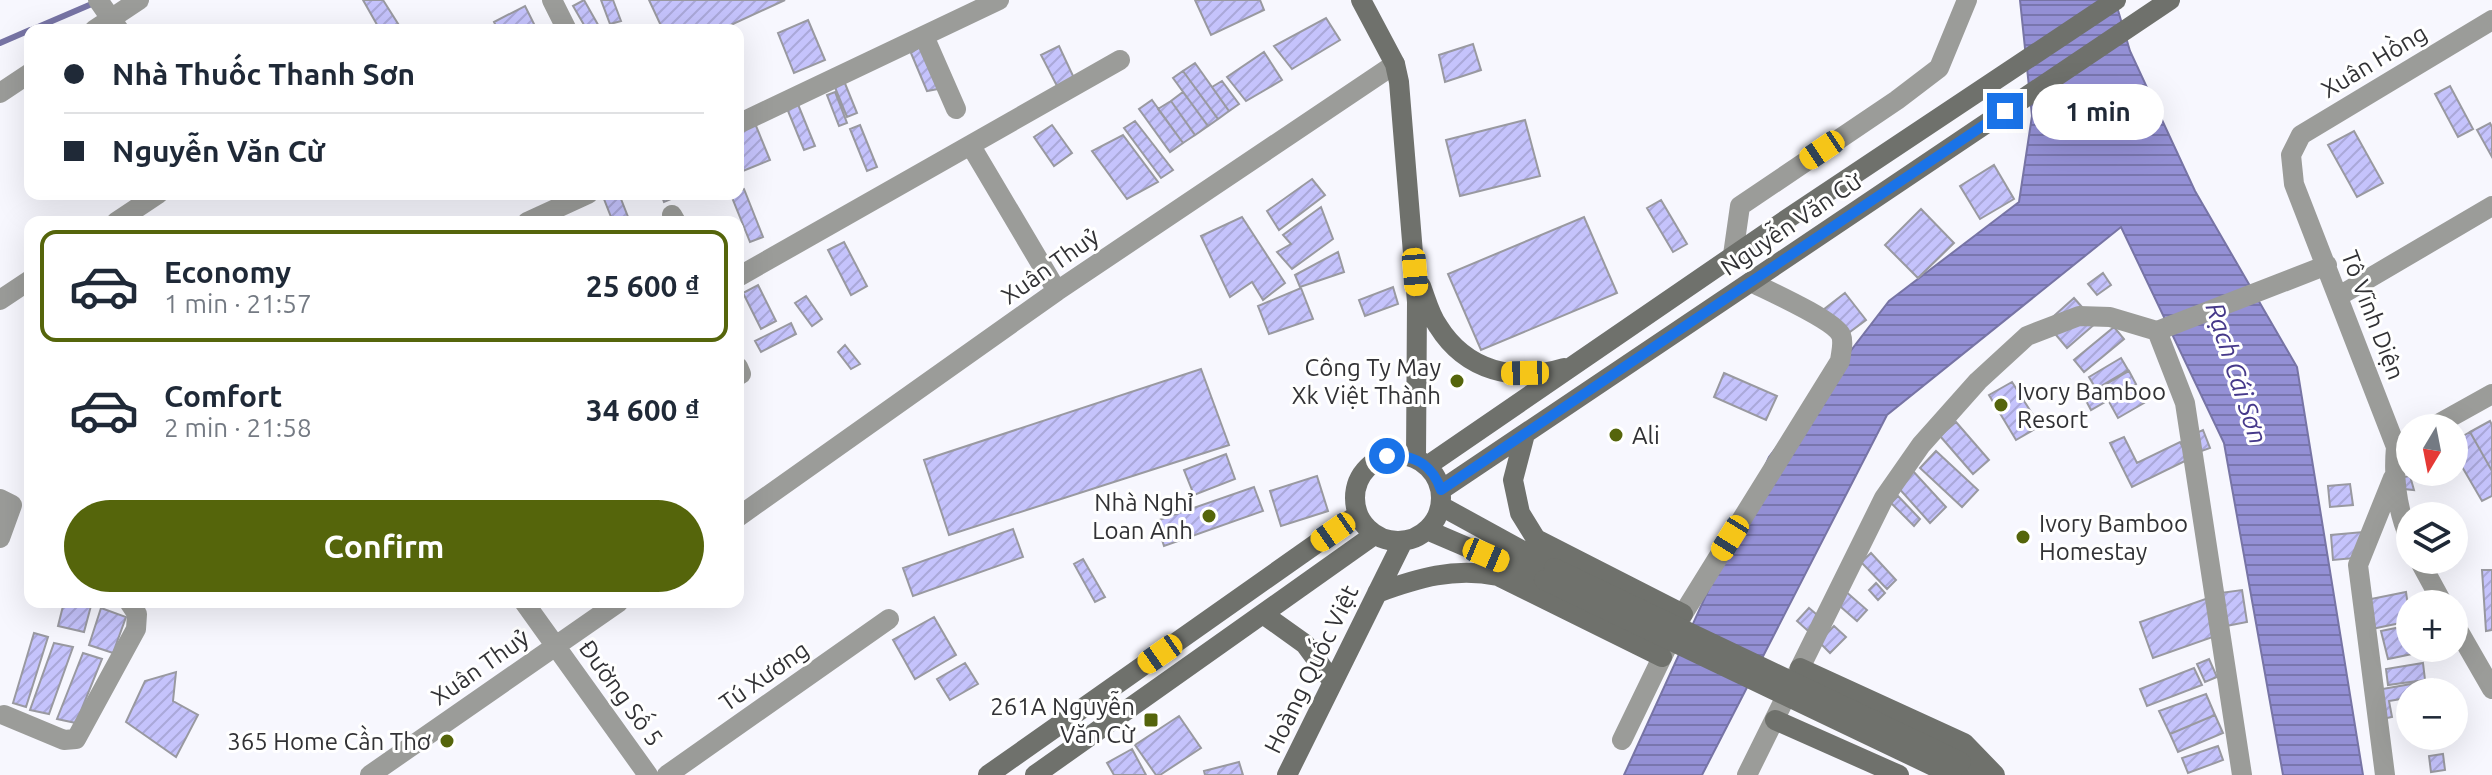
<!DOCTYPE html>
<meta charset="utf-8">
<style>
:root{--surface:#fff;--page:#f2f2f3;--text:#1f2937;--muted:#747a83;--line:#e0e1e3;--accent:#55650b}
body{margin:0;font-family:Ubuntu,sans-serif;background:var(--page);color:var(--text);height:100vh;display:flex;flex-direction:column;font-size:30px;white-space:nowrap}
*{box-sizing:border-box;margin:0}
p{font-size:26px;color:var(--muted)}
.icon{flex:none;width:44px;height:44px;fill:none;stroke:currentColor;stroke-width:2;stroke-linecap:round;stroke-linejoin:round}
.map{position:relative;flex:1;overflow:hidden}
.details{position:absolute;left:24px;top:216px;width:720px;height:392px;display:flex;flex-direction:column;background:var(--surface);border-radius:16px;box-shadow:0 8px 32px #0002}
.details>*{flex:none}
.top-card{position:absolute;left:24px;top:24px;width:720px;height:176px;border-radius:16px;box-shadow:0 8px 32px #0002;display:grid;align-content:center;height:176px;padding:0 40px;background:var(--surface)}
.needle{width:52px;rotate:190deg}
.fabs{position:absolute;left:2396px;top:414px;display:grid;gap:16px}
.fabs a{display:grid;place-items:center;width:72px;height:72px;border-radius:50%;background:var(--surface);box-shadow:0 8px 32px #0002;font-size:40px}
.end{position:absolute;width:36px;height:36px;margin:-18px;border:10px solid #1a73e8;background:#fff;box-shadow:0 0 0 4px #fff}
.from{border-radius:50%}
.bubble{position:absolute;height:56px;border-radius:28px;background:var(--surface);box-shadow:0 8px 32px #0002;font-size:26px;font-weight:600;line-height:56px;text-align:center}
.car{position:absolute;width:24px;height:48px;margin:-24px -12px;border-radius:10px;box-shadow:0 0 6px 2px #0007;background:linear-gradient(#f5c518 24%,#345 0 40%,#f5c518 0 76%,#345 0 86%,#f5c518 0)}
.top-card b{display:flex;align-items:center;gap:28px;height:76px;font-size:30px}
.top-card b+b{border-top:2px solid var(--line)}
.top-card i{width:20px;height:20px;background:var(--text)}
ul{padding:14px 0 0;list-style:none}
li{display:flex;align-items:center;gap:24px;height:112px;margin:0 16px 12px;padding:0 24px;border:4px solid transparent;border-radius:16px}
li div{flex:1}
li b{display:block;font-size:30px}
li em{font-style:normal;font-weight:600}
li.current{border-color:var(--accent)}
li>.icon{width:72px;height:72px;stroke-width:1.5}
.button{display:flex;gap:16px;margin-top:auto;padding:16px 40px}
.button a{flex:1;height:92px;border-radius:48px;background:var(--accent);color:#fff;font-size:32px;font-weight:600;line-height:92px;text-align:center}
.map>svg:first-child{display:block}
.water{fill:url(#water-rules);stroke:#7774a5;stroke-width:2}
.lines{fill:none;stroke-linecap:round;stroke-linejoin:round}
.stream{stroke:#7774a5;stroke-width:6}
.building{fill:url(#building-hatch);stroke:#9999a0;stroke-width:2}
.street{stroke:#9b9c99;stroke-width:20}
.secondary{stroke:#6f716c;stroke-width:20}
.secondary-bridge{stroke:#6f716c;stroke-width:20}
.route{stroke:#1a73e8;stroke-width:10}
.poi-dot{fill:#55650b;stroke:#fff;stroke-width:3}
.labels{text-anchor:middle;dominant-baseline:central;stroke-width:6;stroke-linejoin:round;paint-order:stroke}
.street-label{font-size:24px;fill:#323235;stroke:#fff}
.poi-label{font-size:24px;fill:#323235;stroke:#fff;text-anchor:end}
.water-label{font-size:26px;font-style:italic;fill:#46398a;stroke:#fff}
</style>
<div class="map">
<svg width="2492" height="775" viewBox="0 0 2492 775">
<defs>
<pattern id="water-rules" width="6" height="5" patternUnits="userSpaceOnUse" patternTransform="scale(2)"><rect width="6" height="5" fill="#9490d5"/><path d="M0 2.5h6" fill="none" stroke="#7976ae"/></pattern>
<pattern id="building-hatch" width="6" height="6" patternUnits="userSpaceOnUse" patternTransform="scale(2)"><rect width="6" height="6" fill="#c5c3fc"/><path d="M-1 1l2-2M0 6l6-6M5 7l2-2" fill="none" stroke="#aaa8d9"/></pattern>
</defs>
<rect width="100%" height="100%" fill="#f7f7fe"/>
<!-- water -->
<path class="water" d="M2020 0H2115L2130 51 2195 191 2297 367 2363 775H2283L2224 443 2121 227 1887 415 1702 775H1624L1769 457 1889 301 2019 202 2032 116Z"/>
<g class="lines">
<!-- stream -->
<path class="stream" d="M31 30 94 3
M0 43 30 30"/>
</g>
<!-- building -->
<path class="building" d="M363 0H383L402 30H380Z
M584 0 601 30H587L573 6Z
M601 0H613L621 21 610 24Z
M649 0H785L720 30H663Z
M1195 0H1260L1264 10 1211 35Z
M525 6 537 30H498L494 22Z
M1326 18 1340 40 1292 69 1274 46Z
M808 20 825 60 794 73 778 33Z
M1473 44 1481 70 1445 82 1439 55Z
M921 46 938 89 927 91 911 53Z
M1059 46 1074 78 1057 86 1041 55Z
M1264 52 1282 80 1246 101 1227 77Z
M1195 63 1229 111 1218 119 1183 71Z
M1183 71 1218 119 1208 126 1173 78Z
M844 81 857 113 847 117 834 85Z
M1222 81 1239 104 1229 111 1212 87Z
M2450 86 2473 129 2458 137 2435 94Z
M835 92 847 123 839 126 827 95Z
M1183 92 1208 126 1195 135 1171 101Z
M1152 100 1183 143 1170 152 1139 109Z
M1171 101 1195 135 1183 143 1158 109Z
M797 102 815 146 804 150 786 106Z
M1525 120 1540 176 1460 196 1446 140Z
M754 121 770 160 738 173V127Z
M1135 121 1173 170 1161 178 1124 128Z
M2490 123 2492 127V157L2477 130Z
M860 125 877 167 867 171 850 129Z
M1052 125 1072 153 1054 166 1034 137Z
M2354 131 2383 183 2357 197 2328 145Z
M1123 135 1158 182 1127 199 1092 151Z
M1994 165 2014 199 1980 219 1960 186Z
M1312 179 1325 195 1279 230 1267 211Z
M744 189 763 237 750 242 731 195Z
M602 194H619L630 222H613Z
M661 194H675L676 197 664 202Z
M1661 200 1687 244 1673 252 1647 208Z
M1321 207 1333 239 1292 269 1277 252 1291 244 1283 235Z
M1921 209 1954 243 1918 278 1885 245Z
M1242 217 1285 283 1263 300 1252 282 1230 297 1201 236Z
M1584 217 1617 293 1481 350 1448 274Z
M844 242 867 286 851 295 828 250Z
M1338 252 1344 272 1300 287 1295 275Z
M2103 273 2111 285 2097 295 2088 284Z
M758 285 776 321 761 329 743 293Z
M1393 287 1398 304 1365 316 1359 300Z
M1301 288 1313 319 1269 334 1258 306Z
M1845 293 1866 320 1843 337 1823 310Z
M806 296 822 319 812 326 795 303Z
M2074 298 2096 323 2067 348 2046 323Z
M791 323 796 334 761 352 755 341Z
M2114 327 2124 339 2084 372 2074 360Z
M845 345 860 364 851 369 838 352Z
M2121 358 2128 370 2096 389 2089 377Z
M1201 369 1229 445 949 535 924 460Z
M2129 371 2136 384 2091 410 2084 397Z
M1724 373 1777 396 1766 420 1714 397Z
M2012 382 2040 426 2016 440 1989 395Z
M2133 386 2144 403 2118 418 2108 400Z
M2490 421 2492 425V471L2470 432Z
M1956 422 1989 460 1973 474 1940 436Z
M2203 430 2210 448 2196 453 2189 436Z
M2470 432 2492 471V496L2482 501 2454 453V441Z
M2124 437 2137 463 2180 442 2189 459 2132 487 2110 443Z
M1936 451 1978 490 1962 507 1920 468Z
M1226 454 1235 479 1194 495 1184 470Z
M1912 470 1946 507 1930 523 1896 485Z
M1317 476 1328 511 1281 526 1270 491Z
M2410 476 2414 490 2404 489V477Z
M2350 484 2353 505 2330 507 2328 486Z
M1254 487 1263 511 1164 546 1156 521Z
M1898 496 1920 519 1914 526 1891 503Z
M1013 529 1023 557 913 596 903 568Z
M2363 532 2365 557 2333 560 2331 535Z
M2454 536 2459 557 2454 558Z
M1871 553 1896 580 1887 589 1861 562Z
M1083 559 1105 597 1095 602 1074 564Z
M2482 570H2492V630L2486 631Z
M1876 583 1885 593 1878 600 1869 590Z
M1844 590 1867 610 1857 621 1834 601Z
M2242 590 2247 622 2226 626 2220 593Z
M2406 592 2410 621 2367 630 2361 601Z
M2214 596 2227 632 2153 658 2140 622Z
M64 602H92L84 632 58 626Z
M101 608 126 617 113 653 89 645Z
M1809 608 1828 624 1816 638 1797 621Z
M934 617 956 655 915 679 893 640Z
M2410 625V648H2421L2422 652 2388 659 2381 631Z
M1834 626 1846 637 1830 653 1819 642Z
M34 633 48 637 26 707 13 703Z
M54 643 73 647 49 714 30 710Z
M83 653 102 659 76 723 57 719Z
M2209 659 2217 677 2205 682 2197 664Z
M965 663 978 684 950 700 937 679Z
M2423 663 2425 680 2388 685 2386 669Z
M2194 668 2202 685 2147 706 2140 689Z
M176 672 173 701 198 715 176 757 126 722 145 681Z
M2434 680 2436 692H2410V714L2404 715 2401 699 2389 701 2392 717 2377 720 2371 691Z
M2206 694 2215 715 2170 734 2159 711Z
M2215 715 2223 733 2178 752 2170 734Z
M1179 716 1201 748 1160 775H1156L1135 745Z
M2218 746 2223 760 2188 773 2182 758Z
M1132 749 1146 775H1114L1107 763Z
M2443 754 2445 770 2431 772 2429 756Z
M1239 762 1243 775H1205L1204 771Z"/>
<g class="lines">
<!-- street -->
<path class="street" d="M98 0 119 30
M552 0 567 30
M94 30 139 0
M924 36 956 109
M0 93 30 73
M738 124 999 0
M971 146 1057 291
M672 215 676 222
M116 222 158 194
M527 222 588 194
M1733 255 1740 206 1897 100 1939 68 1967 0
M738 277 1120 60
M2339 296 2492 206
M0 300 30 280
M2157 331 2327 265
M738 367 741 374
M2431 428 2492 394
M0 499 12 505 0 538
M738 517 1057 291 1395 64
M2410 540C2397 510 2393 480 2396 447L2294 184 2291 155 2301 135 2492 20
M2419 560 2443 604
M524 602 648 775
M2454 623 2492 689
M4 715 64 740 76 739 136 629 137 614 129 602
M1622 740 1683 614 1840 361C1841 352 1844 343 1841 335 1834 320 1769 291 1751 282
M370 775 619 602
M667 775 889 619
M1747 775 1884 498 1921 445 1978 381 2027 336 2079 316 2110 317 2157 331 2185 403 2242 775
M2385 775 2358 565 2393 478"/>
<!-- secondary -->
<path class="secondary" d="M1361 0 1395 64 1399 82 1417 302 1416 458
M1421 286C1426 299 1430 315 1438 326 1466 371 1515 383 1564 368
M1525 434 1513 480 1520 513 1536 539 1683 614
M1355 498a43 43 0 1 1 86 0a43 43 0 1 1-86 0Z
M1427 466 1787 219 2116 0
M1441 490 2170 0
M1441 506 1554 568
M1427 530 1544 580
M1377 593C1418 578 1454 567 1498 576L1662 657
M1263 614 1305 644 1333 682
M1800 668 1964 743 1995 775
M1775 720 1899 775
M1961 762 1974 775
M988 775 1357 515
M1035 775 1374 535
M1287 775 1402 543"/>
<!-- secondary-bridge -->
<path class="secondary-bridge" d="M1554 568 1961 762
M1544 580 1952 775"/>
</g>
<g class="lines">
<!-- route -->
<path class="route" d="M1387 456C1414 454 1432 464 1441 490L2005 111"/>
</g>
<!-- markers -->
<g class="poi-dot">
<circle cx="1457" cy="381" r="8"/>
<circle cx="2001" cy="405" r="8"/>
<circle cx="1616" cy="435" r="8"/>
<circle cx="1209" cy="516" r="8"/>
<circle cx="2023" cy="537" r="8"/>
<rect x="1143" y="712" width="16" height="16" rx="4"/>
<circle cx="447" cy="741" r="8"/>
</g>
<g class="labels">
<!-- street labels -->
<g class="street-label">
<text transform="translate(2374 61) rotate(-31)">Xuân Hồng</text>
<text transform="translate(1791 224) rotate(-34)">Nguyễn Văn Cừ</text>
<text transform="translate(1050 266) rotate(-35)">Xuân Thuỷ</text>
<text transform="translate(2373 315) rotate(69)">Tô Vĩnh Diện</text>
<text transform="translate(480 667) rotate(-35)">Xuân Thuỷ</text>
<text transform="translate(1311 669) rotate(-64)">Hoàng Quốc Việt</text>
<text transform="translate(764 676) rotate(-35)">Tú Xương</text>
<text transform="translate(621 693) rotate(54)">Đường Số 5</text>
</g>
<!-- poi labels -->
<g class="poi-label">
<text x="1441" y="367">Công Ty May<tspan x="1441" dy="28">Xk Việt Thành</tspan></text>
<text x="2017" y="391" text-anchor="start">Ivory Bamboo<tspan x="2017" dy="28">Resort</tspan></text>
<text x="1632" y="435" text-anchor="start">Ali</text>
<text x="1193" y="502">Nhà Nghỉ<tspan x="1193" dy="28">Loan Anh</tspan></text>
<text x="2039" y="523" text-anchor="start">Ivory Bamboo<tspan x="2039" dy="28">Homestay</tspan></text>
<text x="1135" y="706">261A Nguyễn<tspan x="1135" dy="28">Văn Cừ</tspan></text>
<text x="431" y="741">365 Home Cần Thơ</text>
</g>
<!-- water labels -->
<g class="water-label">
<text transform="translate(2237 373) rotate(72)">Rạch Cái Sơn</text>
</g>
</g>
</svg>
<div class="fabs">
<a><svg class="needle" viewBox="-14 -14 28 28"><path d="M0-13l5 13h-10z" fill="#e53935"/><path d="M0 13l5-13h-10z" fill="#747a83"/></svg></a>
<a><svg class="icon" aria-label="layers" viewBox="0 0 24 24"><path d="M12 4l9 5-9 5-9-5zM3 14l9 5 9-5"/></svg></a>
<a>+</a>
<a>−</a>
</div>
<i class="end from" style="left:1387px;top:456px"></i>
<i class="end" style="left:2005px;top:111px"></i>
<div class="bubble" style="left:2032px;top:84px;width:132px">1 min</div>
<i class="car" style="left:1822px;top:150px;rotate:236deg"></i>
<i class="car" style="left:1415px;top:272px;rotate:175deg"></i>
<i class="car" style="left:1525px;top:373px;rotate:269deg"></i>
<i class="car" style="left:1333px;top:532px;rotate:235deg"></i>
<i class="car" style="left:1730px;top:538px;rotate:212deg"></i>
<i class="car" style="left:1486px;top:555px;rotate:113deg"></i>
<i class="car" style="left:1160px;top:654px;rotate:235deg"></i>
<div class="top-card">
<b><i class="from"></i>Nhà Thuốc Thanh Sơn</b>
<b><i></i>Nguyễn Văn Cừ</b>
</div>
<section class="details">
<ul>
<li class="current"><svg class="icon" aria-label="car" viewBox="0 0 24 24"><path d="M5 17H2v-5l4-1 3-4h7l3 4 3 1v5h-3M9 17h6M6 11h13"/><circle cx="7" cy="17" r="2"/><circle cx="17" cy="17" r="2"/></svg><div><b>Economy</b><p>1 min · 21:57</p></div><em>25 600 ₫</em></li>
<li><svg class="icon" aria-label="car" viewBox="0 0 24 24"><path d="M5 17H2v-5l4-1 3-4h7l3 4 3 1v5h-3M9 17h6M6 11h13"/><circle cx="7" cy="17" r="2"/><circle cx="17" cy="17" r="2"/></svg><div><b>Comfort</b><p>2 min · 21:58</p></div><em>34 600 ₫</em></li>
</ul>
<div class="button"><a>Confirm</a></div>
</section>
</div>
